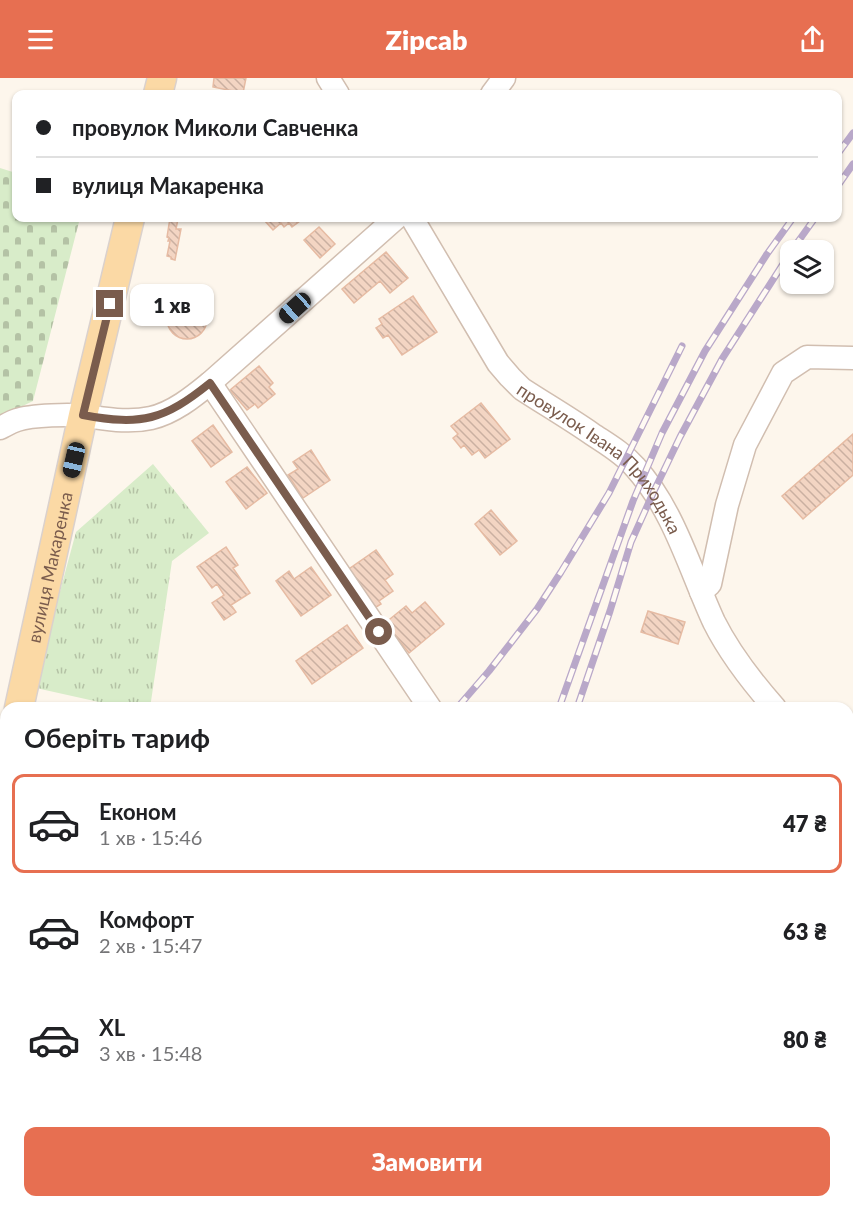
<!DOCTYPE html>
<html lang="uk">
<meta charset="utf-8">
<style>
:root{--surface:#fff;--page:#f2f2f2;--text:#202124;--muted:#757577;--line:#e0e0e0;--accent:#e76f51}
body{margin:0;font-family:Lato,sans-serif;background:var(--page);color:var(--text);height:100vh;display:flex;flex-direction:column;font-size:22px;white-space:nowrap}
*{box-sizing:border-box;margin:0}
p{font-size:20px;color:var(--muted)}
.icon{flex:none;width:33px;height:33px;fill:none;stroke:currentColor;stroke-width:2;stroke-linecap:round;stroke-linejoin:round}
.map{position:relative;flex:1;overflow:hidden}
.sheet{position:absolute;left:0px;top:624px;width:854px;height:506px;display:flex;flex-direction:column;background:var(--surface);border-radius:18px 18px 0 0;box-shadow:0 2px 4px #0004}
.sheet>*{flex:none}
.guide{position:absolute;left:12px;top:12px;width:830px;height:132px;border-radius:12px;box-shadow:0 2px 4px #0004;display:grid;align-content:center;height:132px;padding:0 24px;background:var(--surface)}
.tools{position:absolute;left:780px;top:162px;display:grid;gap:12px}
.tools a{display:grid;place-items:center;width:54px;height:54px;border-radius:12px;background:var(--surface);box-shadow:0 2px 4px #0004;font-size:30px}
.end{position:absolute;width:27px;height:27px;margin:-14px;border:8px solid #7a5c4d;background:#fff;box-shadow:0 0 0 3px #fff}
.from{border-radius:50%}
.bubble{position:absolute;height:42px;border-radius:12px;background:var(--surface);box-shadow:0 2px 4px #0004;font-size:20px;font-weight:800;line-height:42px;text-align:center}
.car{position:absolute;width:18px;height:36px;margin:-18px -9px;border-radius:8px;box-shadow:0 0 4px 2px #0007;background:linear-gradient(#222 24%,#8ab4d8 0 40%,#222 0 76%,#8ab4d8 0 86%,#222 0)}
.guide b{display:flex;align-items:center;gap:21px;height:57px;font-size:22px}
.guide b+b{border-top:2px solid var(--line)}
.guide i{width:15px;height:15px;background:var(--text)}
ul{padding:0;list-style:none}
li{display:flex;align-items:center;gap:18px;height:99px;margin:0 12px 9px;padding:0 12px;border:3px solid transparent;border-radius:12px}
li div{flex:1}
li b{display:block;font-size:22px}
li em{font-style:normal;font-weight:800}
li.current{border-color:var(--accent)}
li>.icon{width:54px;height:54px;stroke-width:1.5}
h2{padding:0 24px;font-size:27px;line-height:72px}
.action{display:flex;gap:12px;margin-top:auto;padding:12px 24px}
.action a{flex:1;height:69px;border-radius:12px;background:var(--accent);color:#fff;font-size:24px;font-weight:800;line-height:69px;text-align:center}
header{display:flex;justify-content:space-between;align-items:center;height:78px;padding:0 24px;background:var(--accent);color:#fff;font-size:27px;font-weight:800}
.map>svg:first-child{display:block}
.industrial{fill:url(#industrial-grid)}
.grass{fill:url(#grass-tufts)}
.cemetery{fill:url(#cemetery-stones)}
.building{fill:url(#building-back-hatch);stroke:#e6bba3;stroke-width:1.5}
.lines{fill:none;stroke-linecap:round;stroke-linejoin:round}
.minor-casing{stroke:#d1beb0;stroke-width:25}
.major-casing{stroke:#dad1cd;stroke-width:31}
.minor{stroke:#fff;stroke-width:22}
.major{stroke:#fbd9a5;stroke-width:28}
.rail-casing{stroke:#b9a8c9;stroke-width:7}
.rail{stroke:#fffaf3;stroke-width:4.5;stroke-dasharray:14;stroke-linecap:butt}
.route{stroke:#7a5c4d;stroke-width:8}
.labels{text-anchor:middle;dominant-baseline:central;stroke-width:6;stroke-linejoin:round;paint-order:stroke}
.street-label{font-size:18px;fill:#7a5c4d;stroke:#fffaf3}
</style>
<header><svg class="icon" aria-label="menu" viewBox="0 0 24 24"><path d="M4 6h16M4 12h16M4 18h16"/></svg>Zipcab<svg class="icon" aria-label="share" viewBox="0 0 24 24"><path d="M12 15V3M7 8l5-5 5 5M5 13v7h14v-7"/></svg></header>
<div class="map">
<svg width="853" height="1129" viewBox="0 0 853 1129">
<defs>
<pattern id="industrial-grid" width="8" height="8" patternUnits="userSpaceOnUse" patternTransform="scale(1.5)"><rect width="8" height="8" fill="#efe9e4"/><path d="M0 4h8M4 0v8" fill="none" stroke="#c7c0bb"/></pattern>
<pattern id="grass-tufts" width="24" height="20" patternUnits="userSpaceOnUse" patternTransform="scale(1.5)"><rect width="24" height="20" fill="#d8ecc9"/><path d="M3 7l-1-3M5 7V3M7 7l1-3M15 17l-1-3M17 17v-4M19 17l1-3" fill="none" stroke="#b4c2a5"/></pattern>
<pattern id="cemetery-stones" width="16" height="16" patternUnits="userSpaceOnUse" patternTransform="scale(1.5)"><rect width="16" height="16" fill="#d8ecc9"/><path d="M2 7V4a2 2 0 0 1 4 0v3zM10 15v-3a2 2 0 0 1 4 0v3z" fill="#b4c2a5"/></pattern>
<pattern id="building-back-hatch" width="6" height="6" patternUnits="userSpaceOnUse" patternTransform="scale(1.5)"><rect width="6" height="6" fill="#f3d5c3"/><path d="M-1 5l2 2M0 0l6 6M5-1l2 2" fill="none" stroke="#cab0a1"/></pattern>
</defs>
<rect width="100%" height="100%" fill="#fdf6ec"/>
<!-- industrial -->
<path class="industrial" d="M6 1021V1124H301L300 1129H0V1047Z"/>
<!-- grass -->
<path class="grass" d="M153 386 209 455 172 483 150 630H126L36 610 55 532 76 454Z"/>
<!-- cemetery -->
<path class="cemetery" d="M0 90 16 95V140H80L33 323 0 339Z"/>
<!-- building -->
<path class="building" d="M214 0H246L243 15 213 9Z
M170 140 178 141 176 151H181L175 182 171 181V179L167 178 170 163H168L169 160 167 159Z
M269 140H304L292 149 289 145 284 149 281 145 273 152 265 143Z
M319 149 335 166 320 180 304 162Z
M386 174 408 200 390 215 380 203 354 225 342 211Z
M413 218 437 254 402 277 388 257 383 260 376 250 382 246 379 241Z
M167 241a20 20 0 1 1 40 0a20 20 0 1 1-40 0Z
M259 288 273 305 269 309 275 316 258 330 255 326 247 332 230 312Z
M481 325 510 361 485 380 479 372 472 377 464 367 461 370 453 360 458 356 451 348Z
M213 347 232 374 211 389 192 363Z
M853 356V397L803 441 782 418Z
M311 372 330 402 303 420 288 397 298 391 293 384Z
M247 389 267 415 246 431 226 404Z
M491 432 517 463 500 477 475 446Z
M226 469 238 487 233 490 250 515 231 527 236 534 224 542 212 525 224 517 217 506 212 510 197 489Z
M376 472 393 496 385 502 393 513 379 523 381 526 373 531 346 493Z
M311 489 331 517 301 538 276 503 289 493 294 501Z
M425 524 444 546 409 575 385 545 406 528 412 535Z
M648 533 685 544 678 566 641 554Z
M347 547 363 570 312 606 296 583Z
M848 782 853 788V835L848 829Z
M499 1124H542L540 1129H497Z
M655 1124H697L695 1129H653Z"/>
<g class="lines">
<defs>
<g id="minor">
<path d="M328 0 338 16"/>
<path d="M492 16 504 0"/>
<path id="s1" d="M412 140 498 285 510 299 522 311C545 326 569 340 592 356 607 366 623 375 635 389 674 432 690 492 714 544 730 576 752 604 775 630"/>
<path d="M210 305 430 630"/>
<path d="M0 350C6 347 11 344 17 342 31 337 72 336 86 338 108 341 129 345 151 340 173 335 193 319 210 305L396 140"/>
<path d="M701 514 710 506 727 427 745 367 783 295 807 279 853 280"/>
<path d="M848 713 853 719"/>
</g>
<g id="major">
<path d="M158 16 162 0"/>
<path id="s2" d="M19 630 83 337 130 140"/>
<path d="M0 713 6 687"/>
</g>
</defs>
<!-- minor casing -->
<use href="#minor" class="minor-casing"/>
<!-- major casing -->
<use href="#major" class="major-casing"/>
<!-- minor -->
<use href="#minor" class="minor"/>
<!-- major -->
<use href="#major" class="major"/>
<defs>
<path id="rail" d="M837 77 853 55
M837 109 853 86
M792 172 815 140
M457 630 489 593 537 531 561 494 609 415 682 268
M559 630 633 423 662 355 705 273 767 176 793 140
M577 630 610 533 631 464 654 413 680 359 722 281 790 175
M381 1129 383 1124
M399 1129 401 1124"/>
</defs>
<!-- rail casing -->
<use href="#rail" class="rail-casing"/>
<!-- rail -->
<use href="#rail" class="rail"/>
</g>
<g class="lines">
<!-- route -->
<path class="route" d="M110 226 83 337C142 348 164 342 210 305L379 554"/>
</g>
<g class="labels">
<!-- street labels -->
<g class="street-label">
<text stroke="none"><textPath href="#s1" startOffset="310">провулок Івана Приходька</textPath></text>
<text stroke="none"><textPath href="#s2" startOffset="144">вулиця Макаренка</textPath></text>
</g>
</g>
</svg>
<div class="tools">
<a><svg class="icon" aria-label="layers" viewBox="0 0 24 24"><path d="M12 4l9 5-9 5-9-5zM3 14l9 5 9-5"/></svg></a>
</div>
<i class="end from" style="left:379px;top:554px"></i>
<i class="end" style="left:110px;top:226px"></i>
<div class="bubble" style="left:130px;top:206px;width:84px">1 хв</div>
<i class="car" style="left:295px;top:230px;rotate:228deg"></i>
<i class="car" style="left:74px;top:382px;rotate:193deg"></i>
<div class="guide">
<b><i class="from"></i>провулок Миколи Савченка</b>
<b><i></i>вулиця Макаренка</b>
</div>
<section class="sheet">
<h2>Оберіть тариф</h2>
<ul>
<li class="current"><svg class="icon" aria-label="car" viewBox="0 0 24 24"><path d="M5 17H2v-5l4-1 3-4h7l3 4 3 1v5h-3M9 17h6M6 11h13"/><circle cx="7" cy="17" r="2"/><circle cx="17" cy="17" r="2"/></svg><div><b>Економ</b><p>1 хв · 15:46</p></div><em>47 ₴</em></li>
<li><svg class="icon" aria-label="car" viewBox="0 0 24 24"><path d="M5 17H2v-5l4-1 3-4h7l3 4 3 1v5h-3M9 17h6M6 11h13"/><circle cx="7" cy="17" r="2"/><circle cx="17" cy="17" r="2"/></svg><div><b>Комфорт</b><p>2 хв · 15:47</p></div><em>63 ₴</em></li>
<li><svg class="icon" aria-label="car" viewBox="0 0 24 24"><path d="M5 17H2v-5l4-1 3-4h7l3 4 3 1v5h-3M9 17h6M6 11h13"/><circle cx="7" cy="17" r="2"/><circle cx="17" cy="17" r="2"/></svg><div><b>XL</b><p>3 хв · 15:48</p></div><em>80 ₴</em></li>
</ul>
<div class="action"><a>Замовити</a></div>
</section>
</div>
